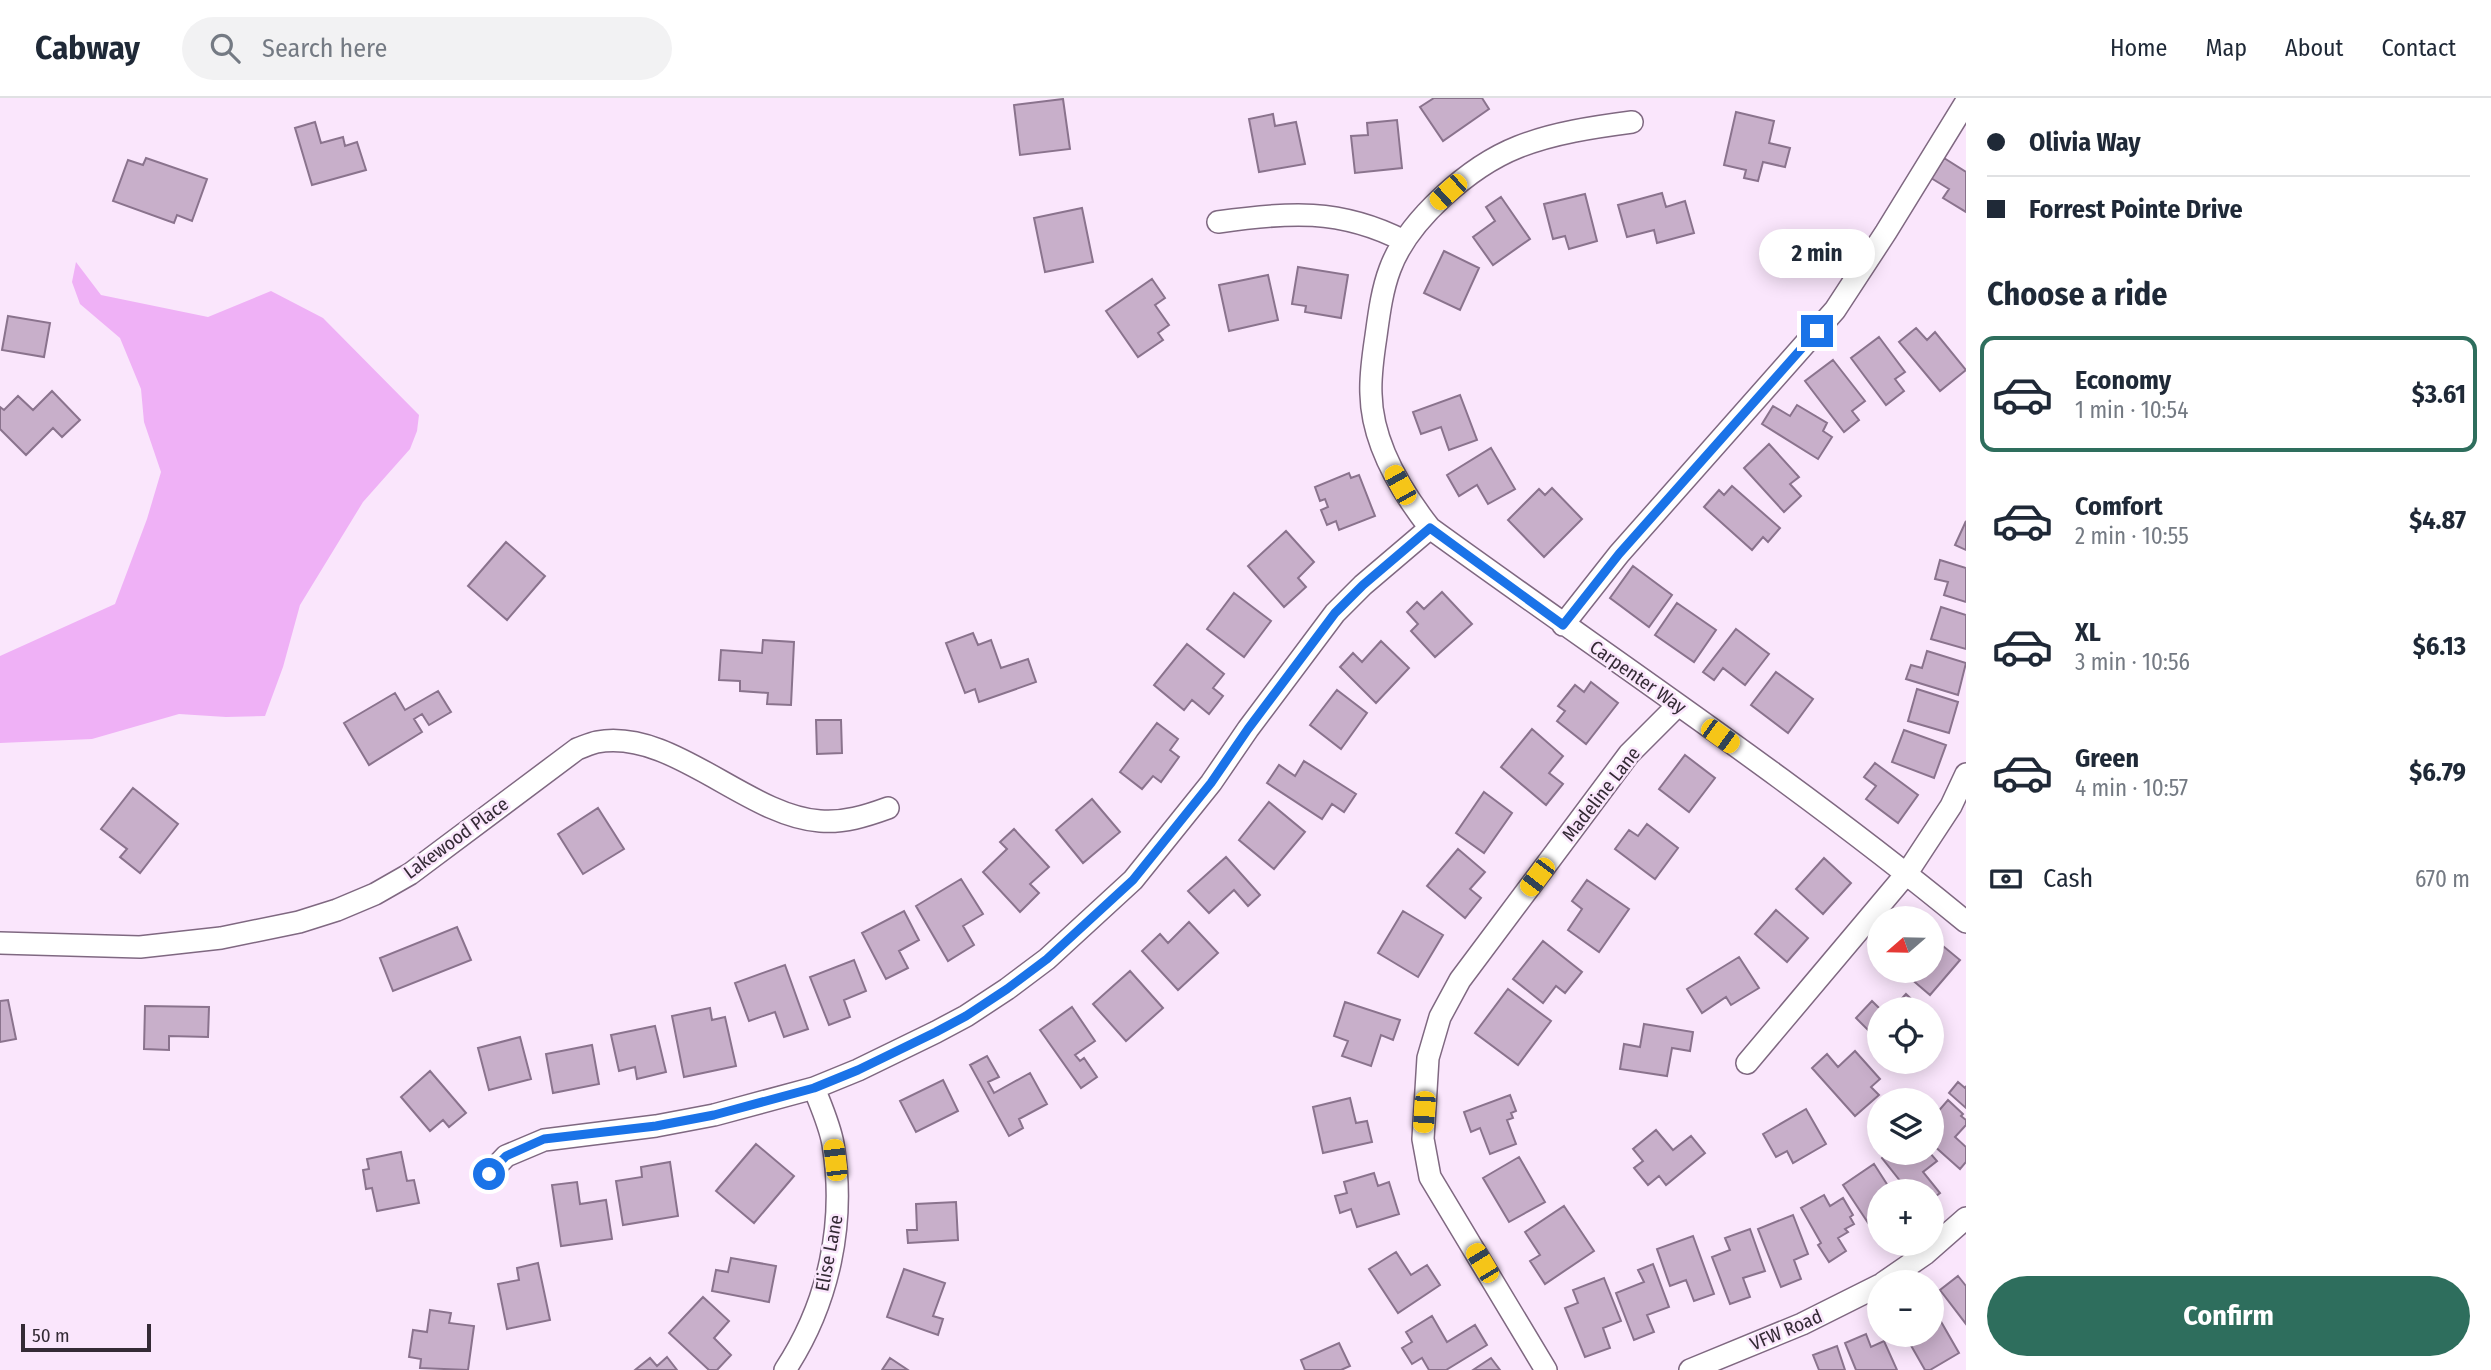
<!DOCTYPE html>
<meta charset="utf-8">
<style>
:root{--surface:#fff;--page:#f2f2f3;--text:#1f2937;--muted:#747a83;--line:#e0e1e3;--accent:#2e6e5d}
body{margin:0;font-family:"Fira Sans Condensed",sans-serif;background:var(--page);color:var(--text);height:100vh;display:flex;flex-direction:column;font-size:26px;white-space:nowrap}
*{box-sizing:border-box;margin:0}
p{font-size:23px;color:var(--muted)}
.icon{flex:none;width:38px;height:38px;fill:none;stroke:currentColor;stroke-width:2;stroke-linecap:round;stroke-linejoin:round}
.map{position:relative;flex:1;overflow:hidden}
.sheet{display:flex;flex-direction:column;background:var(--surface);width:525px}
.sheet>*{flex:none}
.hud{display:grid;align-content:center;height:154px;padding:0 21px;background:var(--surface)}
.needle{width:46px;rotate:250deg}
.buttons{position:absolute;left:1867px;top:808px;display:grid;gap:14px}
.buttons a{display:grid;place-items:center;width:77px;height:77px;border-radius:50%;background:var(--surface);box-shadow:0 4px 18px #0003;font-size:35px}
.scale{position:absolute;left:21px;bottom:18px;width:130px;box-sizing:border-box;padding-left:7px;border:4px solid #342a35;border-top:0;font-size:19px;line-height:24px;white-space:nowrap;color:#342a35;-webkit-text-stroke:5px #fae6fc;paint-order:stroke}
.end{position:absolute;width:32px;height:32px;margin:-16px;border:9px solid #1a73e8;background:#fff;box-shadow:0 0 0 4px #fff}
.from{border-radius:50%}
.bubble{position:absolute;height:49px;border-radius:24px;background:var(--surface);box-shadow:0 4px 18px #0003;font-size:23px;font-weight:700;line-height:49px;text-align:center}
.car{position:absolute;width:21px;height:42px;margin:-21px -10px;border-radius:9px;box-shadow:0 0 5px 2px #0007;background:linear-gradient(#f5c518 24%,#345 0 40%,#f5c518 0 76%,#345 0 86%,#f5c518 0)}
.hud b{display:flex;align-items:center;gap:24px;height:66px;font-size:26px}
.hud b+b{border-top:2px solid var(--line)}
.hud i{width:18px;height:18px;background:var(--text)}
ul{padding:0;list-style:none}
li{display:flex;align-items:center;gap:21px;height:116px;margin:0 14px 10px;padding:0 7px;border:4px solid transparent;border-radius:14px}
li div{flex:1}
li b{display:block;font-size:26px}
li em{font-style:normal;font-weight:700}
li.active{border-color:var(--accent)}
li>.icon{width:63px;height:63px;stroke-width:1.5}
h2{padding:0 21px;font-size:32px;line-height:84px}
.pay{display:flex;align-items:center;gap:18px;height:77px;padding:0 21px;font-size:26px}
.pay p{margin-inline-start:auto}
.action{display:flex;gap:14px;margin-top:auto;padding:14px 21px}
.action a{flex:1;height:80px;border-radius:42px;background:var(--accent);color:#fff;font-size:28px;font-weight:700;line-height:80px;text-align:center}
header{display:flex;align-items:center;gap:42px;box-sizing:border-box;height:98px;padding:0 35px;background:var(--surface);border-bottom:2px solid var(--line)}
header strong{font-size:33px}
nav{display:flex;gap:38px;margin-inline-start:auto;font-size:24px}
.search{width:490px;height:63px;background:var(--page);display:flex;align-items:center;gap:18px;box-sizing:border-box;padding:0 24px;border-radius:38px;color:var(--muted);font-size:26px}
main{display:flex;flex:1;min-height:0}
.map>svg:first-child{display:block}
.water{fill:#efb1f6}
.building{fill:#c8afca;stroke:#8a738d;stroke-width:2}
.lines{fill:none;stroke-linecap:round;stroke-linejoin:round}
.minor-casing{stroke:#7f6881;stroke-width:24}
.minor{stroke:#fff;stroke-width:21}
.route{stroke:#1a73e8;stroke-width:9}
.labels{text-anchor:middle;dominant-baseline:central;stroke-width:5;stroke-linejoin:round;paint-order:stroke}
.street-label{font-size:19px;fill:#342a35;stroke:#fae6fc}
</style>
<header>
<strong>Cabway</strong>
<div class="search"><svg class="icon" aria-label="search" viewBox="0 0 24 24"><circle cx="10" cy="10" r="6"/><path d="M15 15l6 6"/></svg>Search here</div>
<nav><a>Home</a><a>Map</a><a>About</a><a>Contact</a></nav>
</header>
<main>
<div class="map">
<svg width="1966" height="1272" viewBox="0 0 1966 1272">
<rect width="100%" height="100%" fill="#fae6fc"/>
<!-- water -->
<path class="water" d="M76 164 101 197 208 219 271 193 323 220 419 317 417 333 410 351 363 404 300 507 283 569 265 618 226 619 179 616 92 641 0 645V558L115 506 147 421 161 374 144 324 141 291 120 240 80 206 72 184Z"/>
<!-- building -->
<path class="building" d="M1434 0H1482L1489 11 1443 43 1420 9Z
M1063 1 1070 51 1020 57 1014 7Z
M1736 14 1774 23 1769 45 1790 50 1785 69 1763 64 1758 83 1744 80 1746 72 1724 67Z
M1273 16 1275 28 1296 24 1305 66 1259 74 1249 21Z
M1397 22 1402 70 1355 75 1351 38 1368 37 1367 25Z
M315 24 321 45 343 39 345 48 357 44 366 72 312 87 295 30Z
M146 60 207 81 192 123 177 117 174 125 113 103 128 62 143 67Z
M1944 60 1966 74V114L1943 100 1949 91 1931 80Z
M1662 95 1666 109 1685 103 1694 135 1657 145 1654 132 1627 139 1618 107Z
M1585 96 1597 143 1569 151 1565 138 1553 141 1544 106Z
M1501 99 1530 141 1493 167 1473 139 1495 123 1486 109Z
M1082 110 1093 164 1045 174 1034 120Z
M1444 153 1479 170 1460 212 1424 195Z
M1298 169 1348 177 1341 220 1305 214 1306 208 1292 206Z
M1268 177 1278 222 1229 233 1219 187Z
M1152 181 1165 200 1155 207 1169 227 1158 235 1163 242 1138 259 1106 213Z
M8 218 50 225 44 259 2 252Z
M1916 230 1927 242 1935 234 1966 272 1940 293 1899 244Z
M1879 239 1905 274 1895 281 1904 293 1886 307 1851 260Z
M1833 262 1865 303 1852 313 1859 322 1844 334 1805 283Z
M52 293 80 322 62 339 53 330 26 357 0 331V309L4 312 18 298 33 312Z
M1460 297 1477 342 1449 352 1441 329 1421 336 1413 314Z
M1797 307 1827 325 1823 333 1832 339 1818 361 1762 326 1773 308 1790 318Z
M1769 346 1799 379 1790 386 1801 398 1784 414 1744 370Z
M1491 350 1515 391 1488 406 1477 387 1459 398 1447 377Z
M1349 375 1351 380 1359 377 1375 418 1339 432 1336 423 1327 427 1321 412 1328 409 1325 401 1320 403 1315 389Z
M1732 388 1780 430 1768 444 1763 439 1752 452 1704 409 1719 392 1724 397Z
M1552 390 1582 421 1544 459 1508 422 1539 391 1545 397Z
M1966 423V452L1955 447Z
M1286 433 1314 464 1298 480 1306 489 1284 509 1248 468Z
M506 444 545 478 507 522 468 488Z
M1940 462 1966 470V504L1944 497 1948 484 1935 481Z
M1633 468 1672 497 1649 529 1610 500Z
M1442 494 1472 526 1435 559 1411 533 1418 526 1407 514 1417 504 1424 511Z
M1234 495 1271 523 1244 559 1207 531Z
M1677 505 1716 532 1694 564 1655 537Z
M1941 509 1966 517V551L1931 541Z
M1736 531 1769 556 1745 587 1723 570 1714 582 1703 574Z
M973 535 978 547 991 542 1001 570 1028 561 1036 584 979 604 975 591 965 595 946 545Z
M763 542 794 544 791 607 767 606 768 595 740 593V583L719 582 721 552 762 555Z
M1381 543 1409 570 1376 605 1340 569 1353 555 1362 564Z
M1187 546 1224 576 1213 590 1223 598 1209 616 1192 602 1184 612 1154 587Z
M1927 553 1966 565 1958 597 1906 581 1911 567 1922 570Z
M1776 574 1813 601 1788 635 1751 607Z
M1591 584 1618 605 1586 646 1557 623 1565 613 1558 608 1575 587 1584 594Z
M1917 591 1958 604 1949 635 1908 623Z
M1337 592 1367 615 1341 651 1310 627Z
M438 593 451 614 429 627 422 616 414 621 422 634 369 667 344 625 395 595 405 612Z
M816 622H841L842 655 817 656Z
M1157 625 1178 641 1170 652 1179 659 1161 684 1153 678 1142 691 1120 674Z
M1532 631 1563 658 1549 675 1563 686 1546 707 1501 669Z
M1904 632 1946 647 1934 680 1892 664Z
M1685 657 1715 680 1689 714 1659 691Z
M1304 663 1356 696 1344 714 1332 706 1322 721 1267 685 1279 667 1295 678Z
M1875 665 1918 697 1898 725 1866 701 1876 688 1864 679Z
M133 690 178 726 140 775 120 759 127 751 101 731Z
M1484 694 1512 715 1484 755 1456 735Z
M1092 701 1120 734 1083 765 1056 732Z
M1269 704 1305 734 1274 771 1239 742Z
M598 710 624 751 583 776 558 736Z
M1647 726 1678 750 1655 781 1615 751 1629 732 1638 738Z
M1014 731 1049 769 1030 786 1039 795 1020 814 983 774 1007 751 1000 744Z
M1458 751 1485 774 1470 791 1481 800 1465 820 1427 788Z
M1226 759 1260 797 1248 808 1234 792 1209 815 1188 793Z
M1824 760 1851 785 1823 816 1796 791Z
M961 781 983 816 963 828 974 847 948 863 916 808Z
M1587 782 1629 811 1599 854 1568 832 1582 811 1572 803Z
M1776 812 1808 840 1787 864 1755 836Z
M904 813 919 842 899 853 908 870 886 881 862 835Z
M1403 813 1443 837 1418 879 1378 855Z
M1189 824 1218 855 1178 892 1142 853 1160 836 1168 845Z
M457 829 471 862 393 893 380 860Z
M1932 839 1960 862 1930 897 1903 874 1932 873Z
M1543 843 1582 874 1565 895 1556 888 1543 905 1513 881Z
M1739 859 1759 890 1731 907 1726 899 1702 915 1687 891Z
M854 862 866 893 844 902 850 919 829 927 810 879Z
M785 867 808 931 784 939 775 914 749 923 735 885Z
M1130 873 1163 910 1126 943 1093 906Z
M1508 891 1551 923 1518 967 1475 935Z
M1906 896 1923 912H1891Z
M8 902 16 941 0 944V903Z
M1872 903 1881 912 1880 937 1876 940 1856 920Z
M1345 904 1400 922 1393 942 1381 937 1371 968 1342 958 1348 943 1334 938Z
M145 908 209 909 208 939 169 938V952L144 951Z
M1072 909 1095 943 1075 957 1080 963 1084 960 1097 979 1081 990 1040 932Z
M710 910 712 922 725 919 736 968 684 979 672 918Z
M1644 926 1693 934 1690 953 1672 950 1667 978 1620 971 1624 946 1640 949Z
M655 928 666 974 637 981 635 969 619 973 611 937Z
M520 939 531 981 489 992 478 950Z
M592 947 599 986 553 995 546 956Z
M1855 953 1880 981 1871 989 1879 997 1855 1018 1812 970 1827 956 1838 969Z
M987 958 999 979 988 984 994 995 1030 975 1047 1006 1019 1021 1023 1030 1009 1038 970 967Z
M430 973 466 1015 449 1029 443 1022 430 1033 401 999Z
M943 982 958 1013 916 1034 900 1003Z
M1958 984 1965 990 1966 988V1010L1949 995Z
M1510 997 1516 1013 1511 1015 1513 1020 1507 1022 1516 1046 1490 1056 1480 1030 1471 1034 1464 1014Z
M1350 1000 1356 1025 1367 1023 1372 1044 1323 1055 1313 1009Z
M1948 1002 1963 1016 1961 1018 1966 1022V1027L1955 1039 1966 1049V1064L1960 1071 1932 1046V1013L1936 1016Z
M1806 1011 1826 1046 1793 1065 1787 1053 1776 1059 1763 1036Z
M1656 1032 1673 1052 1691 1038 1705 1055 1666 1087 1659 1078 1648 1087 1634 1070 1643 1063 1633 1051Z
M756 1046 794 1078 754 1125 716 1093Z
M401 1054 407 1083 414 1082 419 1105 377 1113 372 1090 366 1091 363 1072 369 1071 367 1061Z
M1887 1055H1930L1937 1063 1923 1074 1940 1095 1932 1101V1094H1909L1882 1060Z
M1519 1059 1545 1104 1509 1124 1483 1080Z
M670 1064 678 1118 623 1127 616 1083 642 1079 641 1069Z
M1874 1066 1892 1094H1880L1878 1140 1843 1087Z
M1374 1075 1378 1088 1389 1084 1399 1116 1357 1129 1351 1111 1340 1115 1335 1098 1347 1095 1344 1084Z
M577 1084 580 1106 606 1102 612 1141 561 1148 552 1087Z
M1824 1097 1830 1108 1843 1100 1853 1117 1850 1119 1854 1126 1845 1131 1848 1134 1838 1140 1846 1153 1829 1164 1818 1147 1821 1145 1801 1110Z
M956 1104 958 1142 908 1145 907 1132H917L916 1106Z
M1564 1108 1594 1153 1545 1186 1530 1163 1540 1157 1525 1134Z
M1793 1117 1808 1156 1794 1162 1801 1181 1781 1189 1758 1131Z
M1750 1131 1765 1173 1743 1180 1750 1199 1730 1206 1712 1159 1730 1152 1725 1140Z
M1693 1138 1714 1196 1694 1203 1686 1182 1670 1188 1657 1151Z
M1396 1154 1411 1177 1427 1167 1440 1187 1398 1215 1369 1171Z
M731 1160 776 1168 769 1204 712 1193 716 1172 728 1174Z
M538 1165 550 1222 507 1231 498 1186 519 1182 517 1170Z
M1653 1166 1669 1209 1647 1217 1654 1234 1634 1242 1616 1195 1644 1184 1638 1172Z
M904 1171 945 1185 933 1218 943 1221 938 1237 887 1219Z
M1958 1178 1966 1188V1226L1940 1192Z
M1604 1180 1621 1223 1603 1230 1610 1250 1585 1259 1565 1210 1578 1205 1573 1192Z
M703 1199 729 1223 714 1240 731 1257 717 1272H709L669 1235Z
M1932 1208 1959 1255 1930 1272H1925L1905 1237H1932Z
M430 1212 451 1215 449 1225 474 1228 468 1272 420 1270 421 1261 409 1259 413 1232 427 1234Z
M1432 1218 1447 1244 1475 1227 1487 1247 1446 1272H1429L1422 1260 1412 1266 1402 1250 1412 1244 1406 1234Z
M1866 1236 1871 1249 1884 1243 1897 1272H1856L1845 1245Z
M1339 1245 1350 1268 1341 1272H1305L1301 1262Z
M1837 1248 1845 1272H1819L1813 1257Z
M667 1259 677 1272H635L650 1260 657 1268Z
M890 1260 908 1272H882Z
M1491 1260 1500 1272H1473Z"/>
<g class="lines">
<defs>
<path id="minor" d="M1632 24C1594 29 1553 35 1518 49 1470 68 1408 122 1390 171 1382 192 1379 216 1376 238 1373 258 1370 277 1371 296 1372 346 1401 393 1430 430 1609 560 1795 683 1966 824
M1218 124C1287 114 1340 110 1404 143
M1563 527 1619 456 1835 212 1886 134 1966 4
M0 845 140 849 221 840 299 824 337 812 375 796 410 776 577 651C583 649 591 645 597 644 672 630 747 718 820 723 844 725 866 718 888 710
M1747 965 1907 775 1951 708 1966 676
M489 1076 506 1058 544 1042 656 1028 714 1017 814 990 858 972 936 934 966 918 1007 891 1047 861 1133 782 1211 685 1248 631 1335 515 1363 487 1430 430
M1883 1185 1925 1156 1966 1120
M785 1272C829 1205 846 1125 833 1046 830 1028 821 1008 814 990
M1546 1272 1430 1079 1423 1041 1428 960 1440 919 1460 882 1629 656 1678 607
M1690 1272 1802 1226 1880 1187"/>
</defs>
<!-- minor casing -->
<use href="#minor" class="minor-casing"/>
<!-- minor -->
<use href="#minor" class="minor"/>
</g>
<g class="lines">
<!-- route -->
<path class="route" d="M489 1076 506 1058 544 1041 656 1028 714 1017 814 990 858 972 936 934 966 918 1007 891 1047 861 1133 782 1211 685 1248 631 1335 515 1363 487 1430 430 1563 527 1619 456 1817 233"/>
</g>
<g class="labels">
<!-- street labels -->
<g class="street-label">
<text transform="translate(1638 579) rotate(35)">Carpenter Way</text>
<text transform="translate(1601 696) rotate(-52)">Madeline Lane</text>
<text transform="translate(456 740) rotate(-36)">Lakewood Place</text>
<text transform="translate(829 1155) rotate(-79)">Elise Lane</text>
<text transform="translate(1786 1232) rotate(-23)">VFW Road</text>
</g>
</g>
</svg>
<div class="buttons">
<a><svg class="needle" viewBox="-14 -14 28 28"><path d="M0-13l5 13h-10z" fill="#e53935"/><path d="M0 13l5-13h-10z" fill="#747a83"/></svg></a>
<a><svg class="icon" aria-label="locate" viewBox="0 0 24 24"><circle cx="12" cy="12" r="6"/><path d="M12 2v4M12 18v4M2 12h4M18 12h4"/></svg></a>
<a><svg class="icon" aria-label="layers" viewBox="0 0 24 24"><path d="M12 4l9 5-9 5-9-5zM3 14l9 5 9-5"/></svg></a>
<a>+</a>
<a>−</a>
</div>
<div class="scale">50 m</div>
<i class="end from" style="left:489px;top:1076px"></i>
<i class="end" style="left:1817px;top:233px"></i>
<div class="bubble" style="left:1759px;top:131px;width:116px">2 min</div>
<i class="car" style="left:1448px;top:94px;rotate:228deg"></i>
<i class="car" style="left:1400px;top:387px;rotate:331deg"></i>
<i class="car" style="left:1720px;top:638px;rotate:126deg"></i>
<i class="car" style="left:1537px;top:779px;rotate:217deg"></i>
<i class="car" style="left:1424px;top:1014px;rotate:184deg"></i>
<i class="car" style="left:835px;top:1062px;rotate:353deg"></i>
<i class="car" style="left:1482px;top:1165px;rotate:329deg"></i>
</div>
<section class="sheet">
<div class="hud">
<b><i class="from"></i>Olivia Way</b>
<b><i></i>Forrest Pointe Drive</b>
</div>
<h2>Choose a ride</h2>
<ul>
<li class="active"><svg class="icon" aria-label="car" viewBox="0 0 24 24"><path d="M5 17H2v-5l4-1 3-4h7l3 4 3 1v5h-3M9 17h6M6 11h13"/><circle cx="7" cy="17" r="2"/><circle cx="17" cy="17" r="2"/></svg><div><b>Economy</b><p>1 min · 10:54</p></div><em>$3.61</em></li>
<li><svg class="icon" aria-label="car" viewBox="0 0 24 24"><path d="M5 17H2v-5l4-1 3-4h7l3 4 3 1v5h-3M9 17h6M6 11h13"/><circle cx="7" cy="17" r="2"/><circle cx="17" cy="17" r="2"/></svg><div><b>Comfort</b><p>2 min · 10:55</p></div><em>$4.87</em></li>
<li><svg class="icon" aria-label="car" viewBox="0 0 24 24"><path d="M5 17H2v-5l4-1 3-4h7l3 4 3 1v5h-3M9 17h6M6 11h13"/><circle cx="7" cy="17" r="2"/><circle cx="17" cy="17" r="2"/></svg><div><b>XL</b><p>3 min · 10:56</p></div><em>$6.13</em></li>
<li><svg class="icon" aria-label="car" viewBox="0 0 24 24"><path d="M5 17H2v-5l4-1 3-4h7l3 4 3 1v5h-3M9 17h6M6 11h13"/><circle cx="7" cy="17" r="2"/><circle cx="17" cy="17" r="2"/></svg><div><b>Green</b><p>4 min · 10:57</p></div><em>$6.79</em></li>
</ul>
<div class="pay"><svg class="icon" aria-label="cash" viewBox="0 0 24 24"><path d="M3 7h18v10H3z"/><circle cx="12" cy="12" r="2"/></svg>Cash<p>670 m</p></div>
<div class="action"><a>Confirm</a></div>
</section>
</main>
